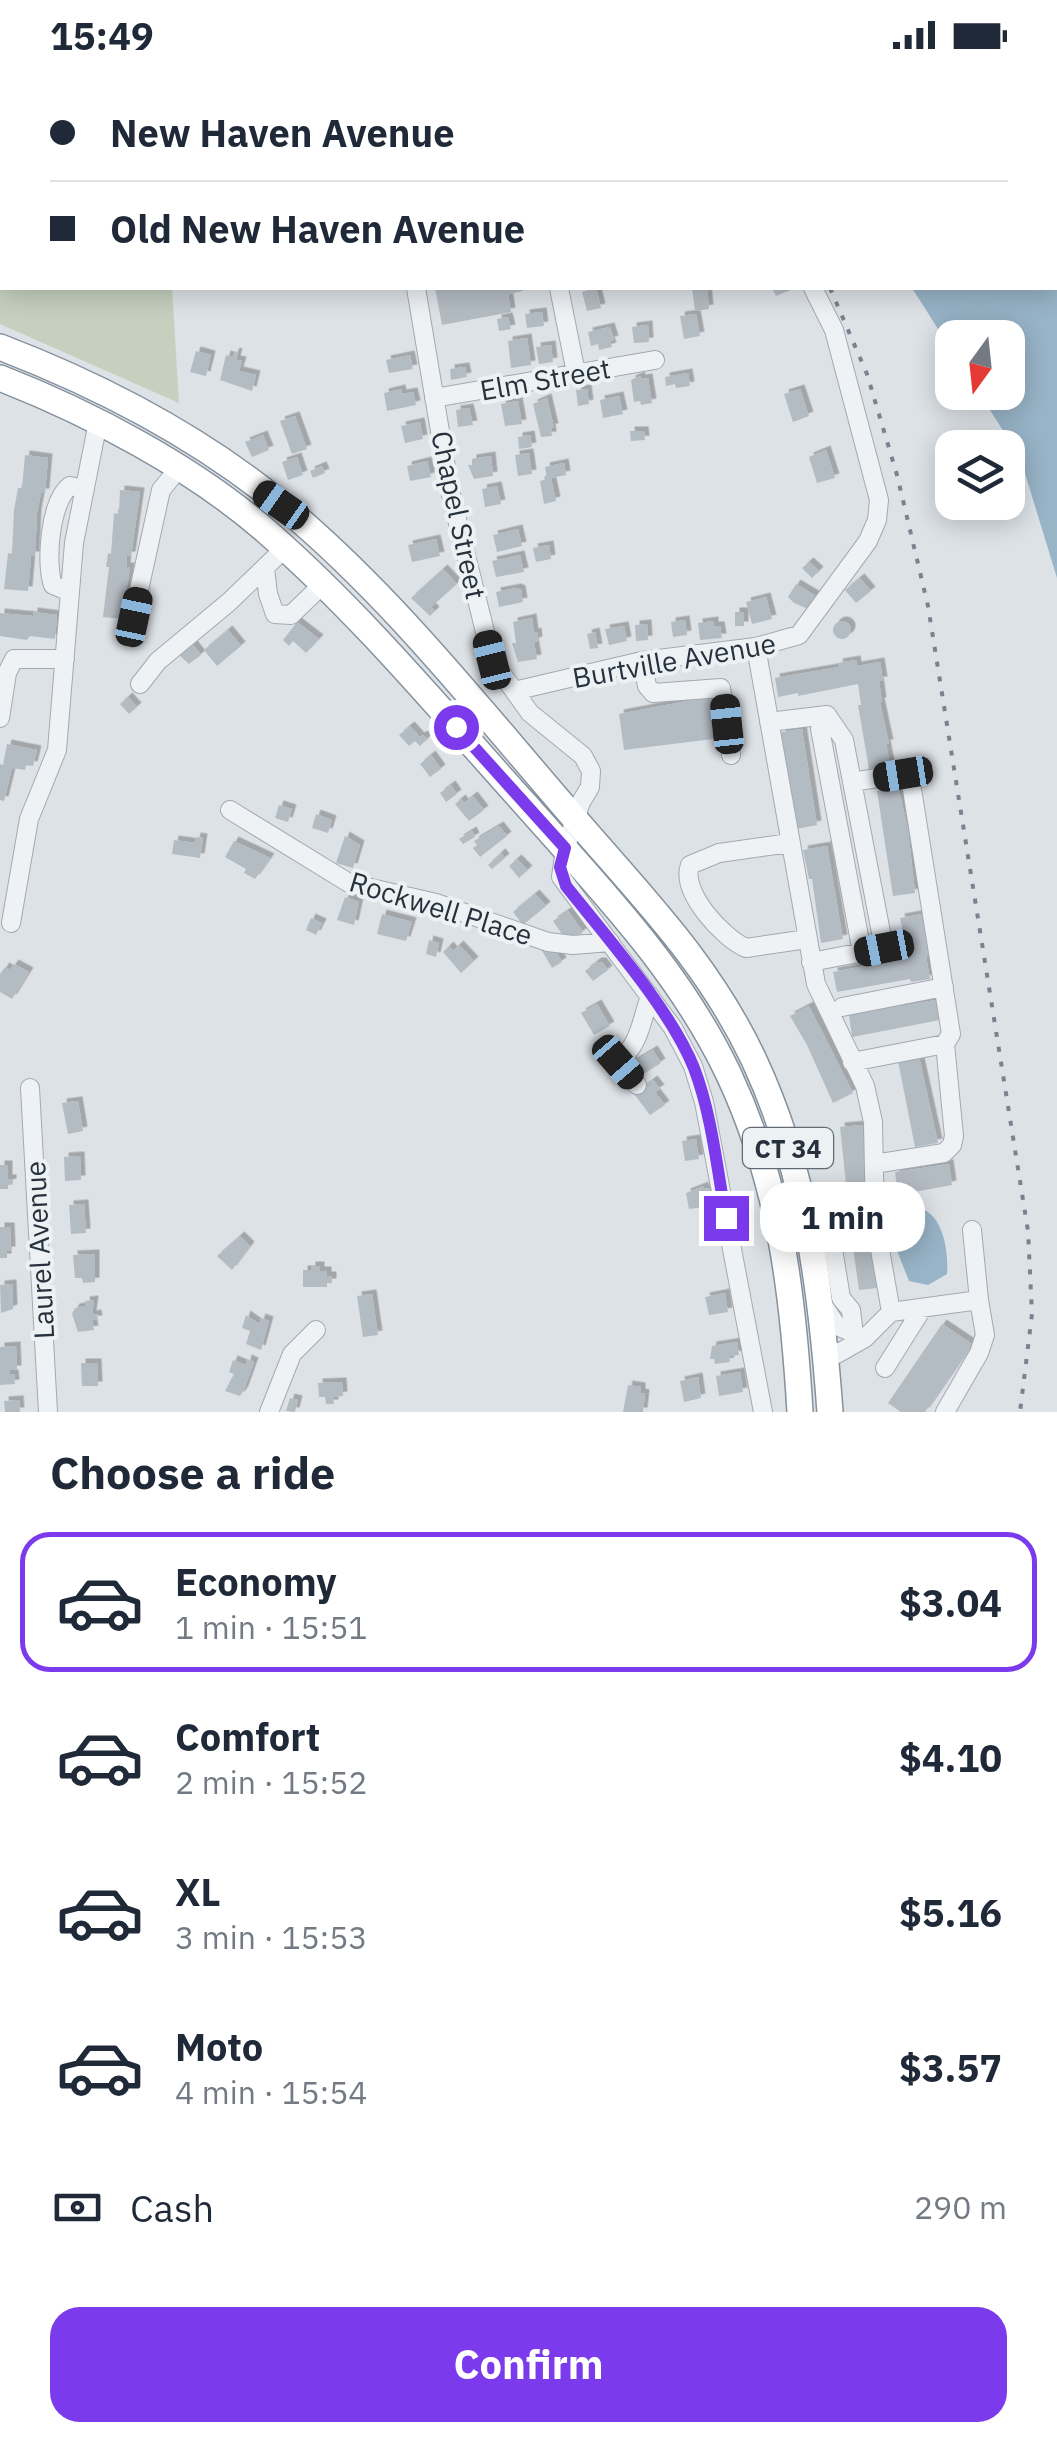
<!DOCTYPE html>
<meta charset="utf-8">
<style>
:root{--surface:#fff;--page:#f6f6f7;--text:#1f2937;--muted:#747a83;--line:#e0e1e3;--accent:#7c3aed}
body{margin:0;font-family:"IBM Plex Sans",sans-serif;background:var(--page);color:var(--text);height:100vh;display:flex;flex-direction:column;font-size:38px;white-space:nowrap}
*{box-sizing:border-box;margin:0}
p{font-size:32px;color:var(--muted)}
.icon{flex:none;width:55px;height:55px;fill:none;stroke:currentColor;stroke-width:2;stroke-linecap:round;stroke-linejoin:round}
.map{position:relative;height:1342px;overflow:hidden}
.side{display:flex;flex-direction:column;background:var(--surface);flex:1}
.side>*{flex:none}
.top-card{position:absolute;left:0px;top:0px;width:1058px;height:220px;box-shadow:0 5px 25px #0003;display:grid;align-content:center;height:220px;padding:0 50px;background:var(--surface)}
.needle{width:65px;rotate:195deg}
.tools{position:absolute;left:935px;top:250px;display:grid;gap:20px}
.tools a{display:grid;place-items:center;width:90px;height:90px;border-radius:20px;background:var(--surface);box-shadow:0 5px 25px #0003;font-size:50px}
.end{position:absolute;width:45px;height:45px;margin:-22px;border:12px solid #7c3aed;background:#fff;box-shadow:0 0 0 5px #fff}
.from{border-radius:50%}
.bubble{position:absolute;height:70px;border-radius:30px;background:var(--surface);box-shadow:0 5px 25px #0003;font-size:32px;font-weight:700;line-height:70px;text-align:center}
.car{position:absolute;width:30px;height:60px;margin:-30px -15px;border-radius:12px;box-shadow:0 0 8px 2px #0007;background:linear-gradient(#222 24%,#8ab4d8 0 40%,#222 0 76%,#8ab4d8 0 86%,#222 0)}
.top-card b{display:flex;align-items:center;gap:35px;height:95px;font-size:38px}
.top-card b+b{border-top:2px solid var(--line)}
.top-card i{width:25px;height:25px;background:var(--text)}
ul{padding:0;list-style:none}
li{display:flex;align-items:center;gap:30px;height:140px;margin:0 20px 15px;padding:0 30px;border:5px solid transparent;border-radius:30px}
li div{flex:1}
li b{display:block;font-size:38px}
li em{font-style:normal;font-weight:700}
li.on{border-color:var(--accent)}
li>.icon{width:90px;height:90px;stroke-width:1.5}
h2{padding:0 50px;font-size:45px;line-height:120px}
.pay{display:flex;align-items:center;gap:25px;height:110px;padding:0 50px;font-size:38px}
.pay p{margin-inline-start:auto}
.cta{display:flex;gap:20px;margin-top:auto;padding:20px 50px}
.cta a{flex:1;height:115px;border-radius:30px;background:var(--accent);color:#fff;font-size:40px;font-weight:700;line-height:115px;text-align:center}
.status{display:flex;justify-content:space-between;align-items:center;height:70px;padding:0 50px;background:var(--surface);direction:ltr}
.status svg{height:28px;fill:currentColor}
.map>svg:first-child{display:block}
.green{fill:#c5d0be}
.water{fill:#98b4c7}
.building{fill:#b4bcc3;filter:url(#shadow)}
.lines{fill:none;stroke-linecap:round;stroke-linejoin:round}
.minor-casing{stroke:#a3a9b1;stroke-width:20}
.highway-casing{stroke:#85919d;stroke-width:28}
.minor{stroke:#eff2f5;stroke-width:18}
.highway{stroke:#fff;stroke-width:25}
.rail{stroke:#778390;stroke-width:4;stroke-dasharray:5 10;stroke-linecap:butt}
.route{stroke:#7c3aed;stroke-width:12}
.labels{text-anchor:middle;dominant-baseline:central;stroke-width:8;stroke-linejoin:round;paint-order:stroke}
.shield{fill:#ecf1f4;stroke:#626b74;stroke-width:2.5}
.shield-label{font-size:25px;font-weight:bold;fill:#27313d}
.street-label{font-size:28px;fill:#27313d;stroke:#ecf1f4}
</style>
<div class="status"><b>15:49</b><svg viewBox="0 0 49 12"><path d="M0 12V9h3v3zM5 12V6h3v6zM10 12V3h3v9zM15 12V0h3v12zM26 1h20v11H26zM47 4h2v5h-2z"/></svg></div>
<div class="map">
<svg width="1057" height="1342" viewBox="0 0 1057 1342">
<defs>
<filter id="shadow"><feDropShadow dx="4.5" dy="-4.5" stdDeviation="0" flood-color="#0004"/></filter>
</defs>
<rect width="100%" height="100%" fill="#dde2e7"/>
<!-- green -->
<path class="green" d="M0 0H321L2 2V218H172L179 333 0 254Z"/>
<!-- water -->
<path class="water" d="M791 0H1057V508L1020 387 979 323 1008 322V268H952V281L912 218H1055V2Z
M911 1138C942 1135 949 1180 947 1204L928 1215 909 1211 894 1173 893 1157Z"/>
<!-- building -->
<path class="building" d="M435 218H522L523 221 508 224 511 242 442 255Z
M596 218 601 238 587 241 582 222Z
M692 218H707L709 239 695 241Z
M772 218H796L776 226Z
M542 242 544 256 527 258 525 244Z
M696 244 700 266 684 269 680 246Z
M508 247 511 259 499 261 497 249Z
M648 255 649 272 634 273 632 257Z
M610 257 614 270 610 271 612 277 599 280 598 274 591 276 588 262Z
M527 268 531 295 511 298 508 271Z
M551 275 553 292 539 294 536 277Z
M196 281 211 285 206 306 190 302Z
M235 282 238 283 236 290 242 291 239 301 256 305 252 321 220 310 226 285 233 287Z
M410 285 413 299 389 303 386 290Z
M465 297 467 307 451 310 450 299Z
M688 303 690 316 676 318 675 314 666 316 665 307Z
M640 306 641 309 648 308 652 333 641 335 640 331 634 332 631 310Z
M401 319 402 324 413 322 416 335 387 341 384 323Z
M587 319 589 334 578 336 576 320Z
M800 319 809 346 793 352 784 324Z
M619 326 623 344 603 348 600 330Z
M547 328 554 358H551L552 366 541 367 533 334Z
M518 331 522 354 505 356 501 334Z
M469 338 473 355 458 357 456 340Z
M295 346 307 379 292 384 280 351Z
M420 352 423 369 405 373 401 356Z
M630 361H644L645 370 631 371Z
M263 365 269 380 252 387 245 372Z
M530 365 532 377 519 379 518 367Z
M826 380 835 408 817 413 809 387Z
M529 383 532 404 518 406 515 385Z
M25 385 48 388 45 423H41L37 443 35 486H31L28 521 4 519 8 483 12 484 14 440 18 418H22Z
M491 386 493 406 474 409 468 395H472V389Z
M297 387 303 405 288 410 282 392Z
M427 391 431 407 410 411 407 396Z
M564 393 566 405 551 408 556 431 544 434 540 411 547 409 545 397Z
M322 396 325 403 313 408 310 401Z
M497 416 501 434 485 437 482 419Z
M120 420 140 422 131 486H127L126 497H130L122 549 103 547 109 497H106L108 483 111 484 114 443 119 444Z
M518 459 522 476 497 482 493 465Z
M436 469 440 486 412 492 408 475Z
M549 475 551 489 536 492 533 478Z
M520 485 524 502 496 507 492 491Z
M809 492 819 501 812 508 802 498Z
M443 499 457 514 431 537 435 541 430 546 411 528Z
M860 508 871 521 856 533 845 520Z
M796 514 816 526 808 539 794 533 788 527Z
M517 518 521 520 523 532 499 537 496 522Z
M766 527 772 549 752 554 746 532Z
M33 542 57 545 55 569 30 566 27 570 0 566V543L33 546Z
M735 542H744V556H735Z
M532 548 534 563 537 562 538 571 534 572 537 589 518 592 512 573H516L513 552Z
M685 550 687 565 673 567 671 552Z
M714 551V556H720L722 568 700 570 698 553Z
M833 560a9 9 0 1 1 18 0a9 9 0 1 1-18 0Z
M297 552 319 569 306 583 293 571 289 576 283 570Z
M647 554 648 570 636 571 635 555Z
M624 556 627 571 609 575 605 559Z
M228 560 241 576 217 596 204 580Z
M595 562 598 578 590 579 587 564Z
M193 575 201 585 189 594 179 585Z
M856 590 857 596 880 592 883 611H879L882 632H880L889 674H886L890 695 869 699 858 635H861L858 614 798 626V623L778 627 775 608 839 597 838 593Z
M714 626 721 668 624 680 619 644Z
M128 627 137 637 129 644 120 634Z
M410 656 420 667 423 665 427 669 420 676 415 671 409 676 399 665Z
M802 659 817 755 796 759 781 662Z
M7 674 37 680 33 696 26 695 25 700 12 698 4 731 0 730V694L3 695Z
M431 685 441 699 430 707 420 694Z
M451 715 457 724 446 732 440 723Z
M898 716 908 760 915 823 893 826 877 721Z
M473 726 484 740 469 751 455 734 461 729 464 733Z
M279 735 292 739 288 752 275 748Z
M316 744 332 750 328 763 312 758Z
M499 756 507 766 480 787 473 778 477 775 474 771Z
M472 761 475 767 463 774 459 769Z
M345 766 360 775 353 798 336 793Z
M196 767 203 768 200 788 172 784 174 770 195 773Z
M234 771 270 788 255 809 244 803 246 799 225 787Z
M827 776 843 869 821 873 812 809H809L803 780Z
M501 783 505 788 492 799 488 795Z
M517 789 528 800 519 808 509 796Z
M535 824 546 836 523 855 513 842Z
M345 827 359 832 354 855 337 850Z
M568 841 583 862 568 873 553 851Z
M382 844 412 852 406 871 377 864Z
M922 844 930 887H926L930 909 911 912 910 909 837 922 833 902 909 888 900 848Z
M311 848 322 853 316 865 306 860Z
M429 870 439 873 436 887 426 884Z
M552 874 562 892 552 898 541 879Z
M459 875 474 891 461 903 443 882 449 876 453 881Z
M597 892H602L608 900 593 911 585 901Z
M14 894 29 902 12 929 0 922V904L5 897 10 900Z
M936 930 940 950 852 967 849 945Z
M597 934 610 956 594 965 581 943Z
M809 936 853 1023 833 1033 807 975 790 946Z
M653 980 661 993 637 1008 628 995Z
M919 987 938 1073 915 1077 898 991Z
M653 1010 660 1019 655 1022 665 1035 650 1045 634 1024Z
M78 1031 83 1061 68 1064 62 1033Z
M862 1055 869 1132 848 1133 840 1057Z
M696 1069 699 1089 685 1091 682 1071Z
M80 1086 81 1110 65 1111 64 1087Z
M949 1094 952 1115 898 1125 895 1102Z
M0 1095H8V1109H12V1113L8 1114V1119H0Z
M704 1116V1119L709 1118 712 1130 705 1131 706 1137 689 1139 686 1123Z
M84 1134 86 1163 71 1164 69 1135Z
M0 1157H10L11 1181H7V1188H0Z
M240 1166 250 1176 232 1200 217 1186Z
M869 1169 877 1218 859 1220 852 1171Z
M95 1184V1212L83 1213 82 1208H75L73 1185Z
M311 1196H320V1201H327V1206H332V1213H327V1217H303V1200H311Z
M12 1214 13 1239 1 1243 0 1215Z
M725 1223 728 1242 709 1245 705 1227Z
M372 1224 378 1265 363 1267 357 1226Z
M94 1230 92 1245 97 1244 98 1250H92L94 1260 78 1262 72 1244 75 1238 86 1236 85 1231Z
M246 1245 259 1254 261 1248 269 1251 261 1280 246 1274 250 1261 242 1258Z
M942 1254 972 1274 925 1342H901L888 1333Z
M737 1272 739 1285 729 1286 730 1292 715 1294 714 1289H710L712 1276Z
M16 1276 17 1300H10V1304H14L15 1314 0 1315V1277Z
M247 1289 254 1292 244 1320 240 1326 225 1321 234 1304 229 1302 233 1290 246 1295Z
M81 1293H97L98 1316H82Z
M740 1302 743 1322 719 1326 716 1306Z
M698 1307 701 1328 684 1332 680 1311Z
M342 1312 343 1326 333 1327 334 1334H326L325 1327H319L318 1313Z
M628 1315 641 1317V1323L645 1324 643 1342H623Z
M290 1328 298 1330 295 1342 286 1341Z
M19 1330 20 1342H5L4 1331Z"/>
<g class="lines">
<defs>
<path id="minor" d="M369 0V2
M675 0 677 2
M50 2V0
M182 2V0
M305 2 306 0
M0 154 2 153
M0 169 2 171
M416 218 450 421 492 590 530 643 583 686 591 701 590 717 581 732 565 779 561 807 673 958 693 996 704 1032 763 1342
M559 218 576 303
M434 328 655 290
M265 498 268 524 275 544 291 545 323 514
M70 522 53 515C45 493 50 431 70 416L85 419
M133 547 161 420 179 398
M756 577 816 914 865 1016 873 1052 875 1151 891 1242 865 1268
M642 591 647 616 653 623 721 618 731 685
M140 614 158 591 229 532 285 478
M514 621 642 591 756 577 799 565 868 471 877 450 879 430 834 260 813 218
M0 648 7 603 14 589H65
M769 652 827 645
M230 740 349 813 436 833 548 872 573 875 610 872
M790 773 719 783 690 795C680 822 723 868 746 878L807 869
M11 853 29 749 57 680 74 473 98 352
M811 892 884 878 844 670 827 645 820 659 862 882
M842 937 944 917
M852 992 945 974 951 964 911 713 903 704 852 712
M637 1015 618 992C640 974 641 952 650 926
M30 1018 48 1342
M874 1094 944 1083 952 1075 954 1066 945 974
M972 1160 979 1230
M812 1169 832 1173 841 1228 851 1240 854 1264
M823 1235 837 1256 865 1268 837 1284 824 1275
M891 1242 979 1230 985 1265 979 1283 945 1342
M885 1298 922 1239
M269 1342 292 1284 316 1260"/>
<path id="highway" d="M0 277C99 315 199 367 282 435 392 526 482 642 575 749 643 828 709 894 754 990 807 1104 821 1218 830 1342
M0 308C90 343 194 398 267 462 362 545 442 642 526 735 601 820 680 901 729 1005 780 1114 793 1223 800 1342"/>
</defs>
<!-- minor casing -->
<use href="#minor" class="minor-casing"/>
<!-- highway casing -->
<use href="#highway" class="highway-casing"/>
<!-- minor -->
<use href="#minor" class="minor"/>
<!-- highway -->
<use href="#highway" class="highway"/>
<!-- rail -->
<path class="rail" d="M712 0 713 2
M830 218 867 304 897 405 928 536 1028 1161 1032 1244 1020 1342"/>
</g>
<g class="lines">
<!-- route -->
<path class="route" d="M456 657 565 778 560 797 566 816C605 865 671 940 694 998 712 1045 717 1099 726 1148"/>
</g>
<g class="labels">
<!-- shield labels -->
<rect class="shield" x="743" y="1058" width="90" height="40" rx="8"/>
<g class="shield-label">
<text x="788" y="1078">CT 34</text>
</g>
<!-- street labels -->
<g class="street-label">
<text transform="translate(545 309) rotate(-10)">Elm Street</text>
<text transform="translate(459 445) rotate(78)">Chapel Street</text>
<text transform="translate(674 590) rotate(-10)">Burtville Avenue</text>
<text transform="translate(441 838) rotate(17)">Rockwell Place</text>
<text transform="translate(39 1180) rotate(-93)">Laurel Avenue</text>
</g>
</g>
</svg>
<div class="tools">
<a><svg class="needle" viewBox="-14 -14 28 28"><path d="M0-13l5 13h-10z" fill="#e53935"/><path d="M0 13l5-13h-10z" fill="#747a83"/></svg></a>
<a><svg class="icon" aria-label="layers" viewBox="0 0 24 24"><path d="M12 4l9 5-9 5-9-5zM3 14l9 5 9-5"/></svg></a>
</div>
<i class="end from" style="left:456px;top:657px"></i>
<i class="end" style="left:726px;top:1148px"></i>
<div class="bubble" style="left:760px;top:1112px;width:165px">1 min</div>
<i class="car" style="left:281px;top:435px;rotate:305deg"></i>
<i class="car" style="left:134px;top:547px;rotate:12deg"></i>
<i class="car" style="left:492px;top:590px;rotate:346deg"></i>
<i class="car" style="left:727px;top:654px;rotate:354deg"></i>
<i class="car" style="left:903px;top:704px;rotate:261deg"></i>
<i class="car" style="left:884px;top:878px;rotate:259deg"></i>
<i class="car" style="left:618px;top:992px;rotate:139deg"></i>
<div class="top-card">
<b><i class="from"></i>New Haven Avenue</b>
<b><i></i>Old New Haven Avenue</b>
</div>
</div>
<section class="side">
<h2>Choose a ride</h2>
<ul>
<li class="on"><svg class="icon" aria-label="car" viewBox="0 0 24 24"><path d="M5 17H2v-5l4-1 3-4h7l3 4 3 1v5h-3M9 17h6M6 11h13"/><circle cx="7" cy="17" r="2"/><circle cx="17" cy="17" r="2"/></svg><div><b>Economy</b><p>1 min · 15:51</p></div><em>$3.04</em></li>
<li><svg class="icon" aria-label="car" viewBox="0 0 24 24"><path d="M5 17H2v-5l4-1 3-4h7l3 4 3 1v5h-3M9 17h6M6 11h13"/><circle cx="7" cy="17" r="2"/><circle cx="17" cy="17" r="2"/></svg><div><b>Comfort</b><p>2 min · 15:52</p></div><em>$4.10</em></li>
<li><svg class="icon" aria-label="car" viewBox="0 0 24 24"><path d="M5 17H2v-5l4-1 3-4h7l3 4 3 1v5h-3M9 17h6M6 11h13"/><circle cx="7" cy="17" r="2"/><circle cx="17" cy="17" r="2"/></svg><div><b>XL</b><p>3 min · 15:53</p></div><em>$5.16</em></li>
<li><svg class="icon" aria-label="car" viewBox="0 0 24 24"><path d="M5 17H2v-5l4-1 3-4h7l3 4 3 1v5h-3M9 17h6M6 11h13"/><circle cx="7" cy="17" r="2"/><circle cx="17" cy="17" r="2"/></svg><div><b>Moto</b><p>4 min · 15:54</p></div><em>$3.57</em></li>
</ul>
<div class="pay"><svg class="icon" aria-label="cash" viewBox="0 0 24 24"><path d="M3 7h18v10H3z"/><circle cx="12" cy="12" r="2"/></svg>Cash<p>290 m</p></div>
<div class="cta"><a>Confirm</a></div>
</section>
